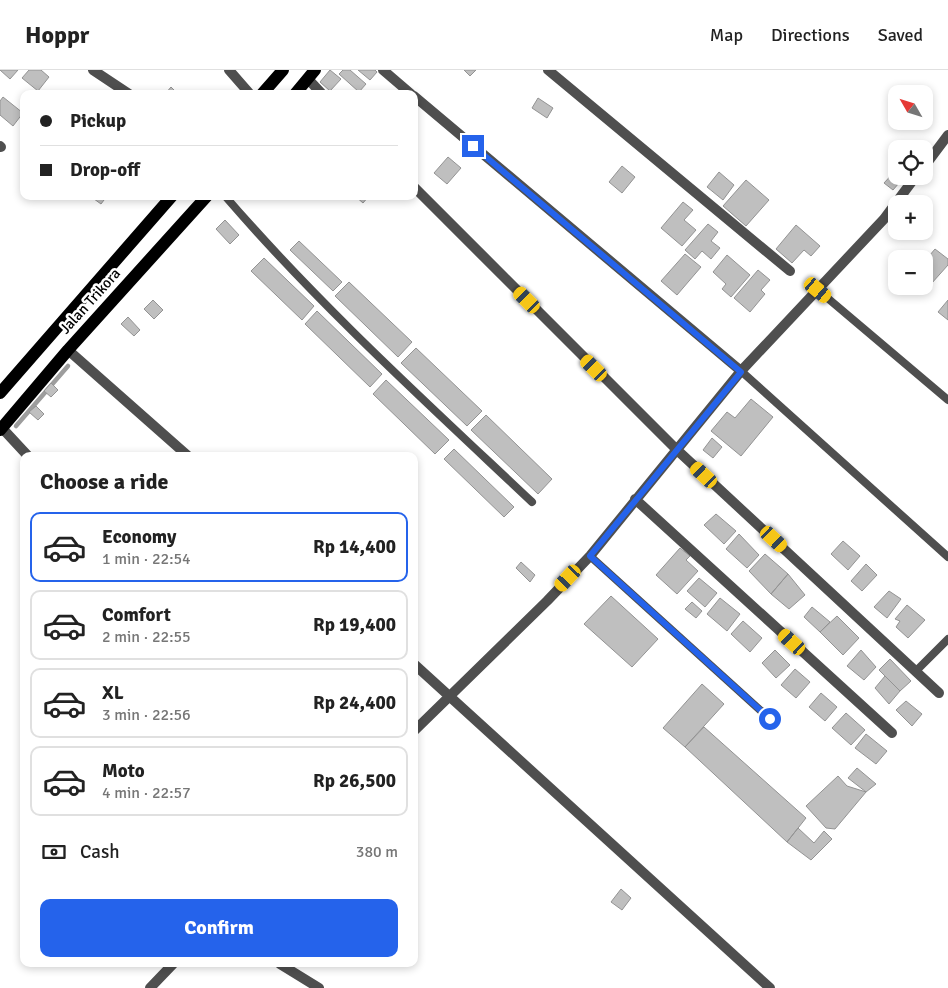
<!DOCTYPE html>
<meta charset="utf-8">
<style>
:root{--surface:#fff;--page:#f2f2f2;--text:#222;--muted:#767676;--line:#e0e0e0;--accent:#2563eb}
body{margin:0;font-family:Signika,sans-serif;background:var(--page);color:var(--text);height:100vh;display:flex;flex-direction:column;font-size:19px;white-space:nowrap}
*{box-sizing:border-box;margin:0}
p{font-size:16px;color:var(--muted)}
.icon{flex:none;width:28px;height:28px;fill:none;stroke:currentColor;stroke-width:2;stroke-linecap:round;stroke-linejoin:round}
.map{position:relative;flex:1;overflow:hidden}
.sheet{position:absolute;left:20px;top:382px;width:398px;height:515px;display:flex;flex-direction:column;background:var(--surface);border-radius:10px;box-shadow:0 2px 8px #0003}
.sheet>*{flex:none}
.top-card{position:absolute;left:20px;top:20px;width:398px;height:110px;border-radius:10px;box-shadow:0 2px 8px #0003;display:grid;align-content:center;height:110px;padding:0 20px;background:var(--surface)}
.needle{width:32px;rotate:309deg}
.fabs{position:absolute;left:888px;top:15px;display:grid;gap:10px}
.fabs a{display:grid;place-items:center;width:45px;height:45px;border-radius:10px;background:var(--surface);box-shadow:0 2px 8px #0003;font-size:25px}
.end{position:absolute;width:22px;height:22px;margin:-11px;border:6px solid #2563eb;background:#fff;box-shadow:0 0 0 2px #fff}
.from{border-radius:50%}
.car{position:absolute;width:15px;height:30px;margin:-15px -8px;border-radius:6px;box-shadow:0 0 4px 1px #0007;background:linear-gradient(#f5c518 24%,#345 0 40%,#f5c518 0 76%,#345 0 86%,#f5c518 0)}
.top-card b{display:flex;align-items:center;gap:18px;height:48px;font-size:19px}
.top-card b+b{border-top:1px solid var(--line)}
.top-card i{width:12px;height:12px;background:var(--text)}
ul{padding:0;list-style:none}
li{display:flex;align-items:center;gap:15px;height:70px;margin:0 10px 8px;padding:0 10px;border:2px solid var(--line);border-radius:10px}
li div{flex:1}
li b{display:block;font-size:19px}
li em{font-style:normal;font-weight:700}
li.selected{border-color:var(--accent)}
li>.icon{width:45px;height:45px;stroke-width:1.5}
h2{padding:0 20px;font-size:22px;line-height:60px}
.pay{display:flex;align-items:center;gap:12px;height:55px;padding:0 20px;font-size:19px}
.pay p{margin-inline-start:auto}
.action{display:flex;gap:10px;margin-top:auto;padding:10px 20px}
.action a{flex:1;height:58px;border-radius:10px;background:var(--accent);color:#fff;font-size:20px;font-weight:700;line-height:58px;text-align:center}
header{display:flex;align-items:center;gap:30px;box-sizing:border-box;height:70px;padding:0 25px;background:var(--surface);border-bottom:1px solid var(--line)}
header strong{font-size:24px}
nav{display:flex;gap:28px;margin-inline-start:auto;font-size:18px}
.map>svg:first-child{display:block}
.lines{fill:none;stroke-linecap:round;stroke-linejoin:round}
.stream{stroke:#9d9d9d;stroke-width:4.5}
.building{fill:#bfbfbf;stroke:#939393}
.service{stroke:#4f4f4f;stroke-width:8}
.minor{stroke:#4f4f4f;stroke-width:10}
.primary{stroke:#000;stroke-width:12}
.route{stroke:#2563eb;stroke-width:6}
.labels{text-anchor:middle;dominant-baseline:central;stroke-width:5;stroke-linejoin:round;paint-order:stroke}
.street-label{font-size:15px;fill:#000;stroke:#fff}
</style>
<header>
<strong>Hoppr</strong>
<nav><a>Map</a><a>Directions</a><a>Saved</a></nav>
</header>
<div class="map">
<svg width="948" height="918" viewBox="0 0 948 918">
<rect width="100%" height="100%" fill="#fff"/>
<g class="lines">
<!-- stream -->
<path class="stream" d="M16 356 68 296"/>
</g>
<!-- building -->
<path class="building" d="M0 0H18L10 9Z
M29 0H41L49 7 38 21 22 8Z
M330 0 341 9 330 21 320 12Z
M343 0H350L366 14 359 22 339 4Z
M358 0H375L377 2 370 10Z
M464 0H476L470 6Z
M171 17 178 24H165Z
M3 27 23 43 13 56 0 45V31Z
M538 28 553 38 547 48 532 38Z
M448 87 461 98 447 114 434 103Z
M622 96 635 107 622 123 609 112Z
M896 100V106H905L893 120 884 113Z
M719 102 734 115 723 130 707 117Z
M746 110 769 130 746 156 723 136Z
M90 126H107L101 134Z
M355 126H369L363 133Z
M683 132 693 140 684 150 696 160 682 176 661 158Z
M225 150 239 165 230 174 216 159Z
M708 154 718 162 711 171 720 178 711 189 702 181 695 189 685 180Z
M796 155 820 176 811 186 804 180 792 193 776 179Z
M299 171 342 212 333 221 290 180Z
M935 179 948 189V195L923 223 913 216H924V192Z
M685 184 701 197 677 225 661 211Z
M727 185 750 205 731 227 722 219 726 214 713 202Z
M264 188 314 236 302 250 251 201Z
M758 200 770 210 761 220 765 224 750 242 734 228Z
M349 212 412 272 398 287 335 226Z
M153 230 163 240 154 249 144 239Z
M948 230V250L938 242Z
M317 241 382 304 370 317 305 254Z
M128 247 140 260 134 266 121 254Z
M416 278 482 341 467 356 401 293Z
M386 310 449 370 435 384 373 324Z
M51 313 58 320 51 327 44 321Z
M751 329 773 347 741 386 711 361 727 342 735 348Z
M36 336 44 344 38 350 29 342Z
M486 345 552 409 538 424 471 360Z
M712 368 722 377 713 388 703 380Z
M454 379 514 437 504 447 444 389Z
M716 444 736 461 724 474 704 455Z
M739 464 759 485 747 498 726 479Z
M843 471 860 486 848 500 831 484Z
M680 478 690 486 686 490 698 501 677 524 656 505Z
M765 484 788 504 771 524 749 501Z
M521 492 535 505 530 512 516 498Z
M866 494 877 505 862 521 851 511Z
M788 504 805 525 789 539 771 524Z
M699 508 717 523 705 537 687 521Z
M889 521 901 529 887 548 874 537Z
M611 526 658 569 632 597 584 554Z
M720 528 740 544 727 561 707 544Z
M692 532 702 541 696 548 685 539Z
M907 535 925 550 908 568 896 557 900 551 895 549Z
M812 537 830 552 820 562 804 547Z
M837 546 859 568 843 585 820 562Z
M743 551 762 568 750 582 731 564Z
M775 580 790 595 776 608 762 593Z
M861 580 876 597 864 610 847 596Z
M890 589 911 611 900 621 879 600Z
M795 599 810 612 796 628 781 615Z
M885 606 900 621 889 634 875 618Z
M702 614 724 634 685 677 663 658Z
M821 623 837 637 825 651 809 637Z
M906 631 922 644 912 656 896 640Z
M846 643 865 660 851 675 832 658Z
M704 657 806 748 787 772 685 677Z
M866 664 887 681 876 694 855 678Z
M857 698 876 714 866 722 848 708Z
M838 706 847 716 866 722 835 759 826 758 806 736Z
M798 758 814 773 824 761 832 769 811 790 787 772Z
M621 819 631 828 622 840 611 832Z"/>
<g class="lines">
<!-- service -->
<path class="service" d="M225 126C319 235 427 333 532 432
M818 220 948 330
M741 301 948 487
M590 486 770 649
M916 601 948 569"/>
<!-- minor -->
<path class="minor" d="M93 0 129 24
M229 0 250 24
M383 0 411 24
M548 0 790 201
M308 9 322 24
M414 26 741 301
M0 76 1 77
M924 97 948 65
M414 117 676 379 939 623
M68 280 188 386
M2 358 28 386
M635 429 892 663
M414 594 770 918
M414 661 547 531 590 486 741 301 884 149 916 106
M280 894 319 918
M150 918 173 894"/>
<!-- primary -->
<path class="primary" d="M262 24 283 0
M295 24 315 0
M0 323 172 126
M0 360 68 280 207 126"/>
</g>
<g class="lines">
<!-- route -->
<path class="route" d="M473 76 741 302 590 486 770 649"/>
</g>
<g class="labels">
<!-- street labels -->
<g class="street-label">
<text transform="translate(90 231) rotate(-48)">Jalan Trikora</text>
</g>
</g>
</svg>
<div class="fabs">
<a><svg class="needle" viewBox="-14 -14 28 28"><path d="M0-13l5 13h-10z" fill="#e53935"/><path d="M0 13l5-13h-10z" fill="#767676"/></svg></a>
<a><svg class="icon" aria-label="locate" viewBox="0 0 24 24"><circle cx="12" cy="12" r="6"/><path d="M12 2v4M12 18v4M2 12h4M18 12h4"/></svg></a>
<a>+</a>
<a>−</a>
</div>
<i class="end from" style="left:770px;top:649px"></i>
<i class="end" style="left:473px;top:76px"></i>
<i class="car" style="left:818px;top:220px;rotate:130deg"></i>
<i class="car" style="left:527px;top:230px;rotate:315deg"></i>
<i class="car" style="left:594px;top:298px;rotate:315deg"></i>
<i class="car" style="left:704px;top:405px;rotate:313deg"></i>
<i class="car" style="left:774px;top:469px;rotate:133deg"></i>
<i class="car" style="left:568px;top:508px;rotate:223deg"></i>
<i class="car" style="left:792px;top:572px;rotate:312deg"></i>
<div class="top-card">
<b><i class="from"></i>Pickup</b>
<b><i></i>Drop-off</b>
</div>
<section class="sheet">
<h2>Choose a ride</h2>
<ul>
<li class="selected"><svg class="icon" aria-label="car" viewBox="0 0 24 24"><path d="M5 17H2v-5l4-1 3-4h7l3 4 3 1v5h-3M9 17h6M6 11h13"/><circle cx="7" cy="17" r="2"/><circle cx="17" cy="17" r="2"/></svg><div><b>Economy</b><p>1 min · 22:54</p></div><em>Rp 14,400</em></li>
<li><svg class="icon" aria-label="car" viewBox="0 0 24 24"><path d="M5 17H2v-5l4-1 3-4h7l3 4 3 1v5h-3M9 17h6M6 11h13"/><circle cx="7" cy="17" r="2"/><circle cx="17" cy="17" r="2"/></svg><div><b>Comfort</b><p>2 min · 22:55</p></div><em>Rp 19,400</em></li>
<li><svg class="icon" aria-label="car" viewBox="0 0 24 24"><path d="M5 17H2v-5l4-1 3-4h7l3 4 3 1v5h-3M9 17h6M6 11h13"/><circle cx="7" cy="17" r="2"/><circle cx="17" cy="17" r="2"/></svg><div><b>XL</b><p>3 min · 22:56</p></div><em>Rp 24,400</em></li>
<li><svg class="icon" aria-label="car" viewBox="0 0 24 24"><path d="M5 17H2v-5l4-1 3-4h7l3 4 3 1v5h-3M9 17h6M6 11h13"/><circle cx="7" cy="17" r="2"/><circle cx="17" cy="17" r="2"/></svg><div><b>Moto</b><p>4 min · 22:57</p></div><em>Rp 26,500</em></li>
</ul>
<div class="pay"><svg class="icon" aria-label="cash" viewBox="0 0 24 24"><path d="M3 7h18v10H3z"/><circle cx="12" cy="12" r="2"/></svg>Cash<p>380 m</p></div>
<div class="action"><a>Confirm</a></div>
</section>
</div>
